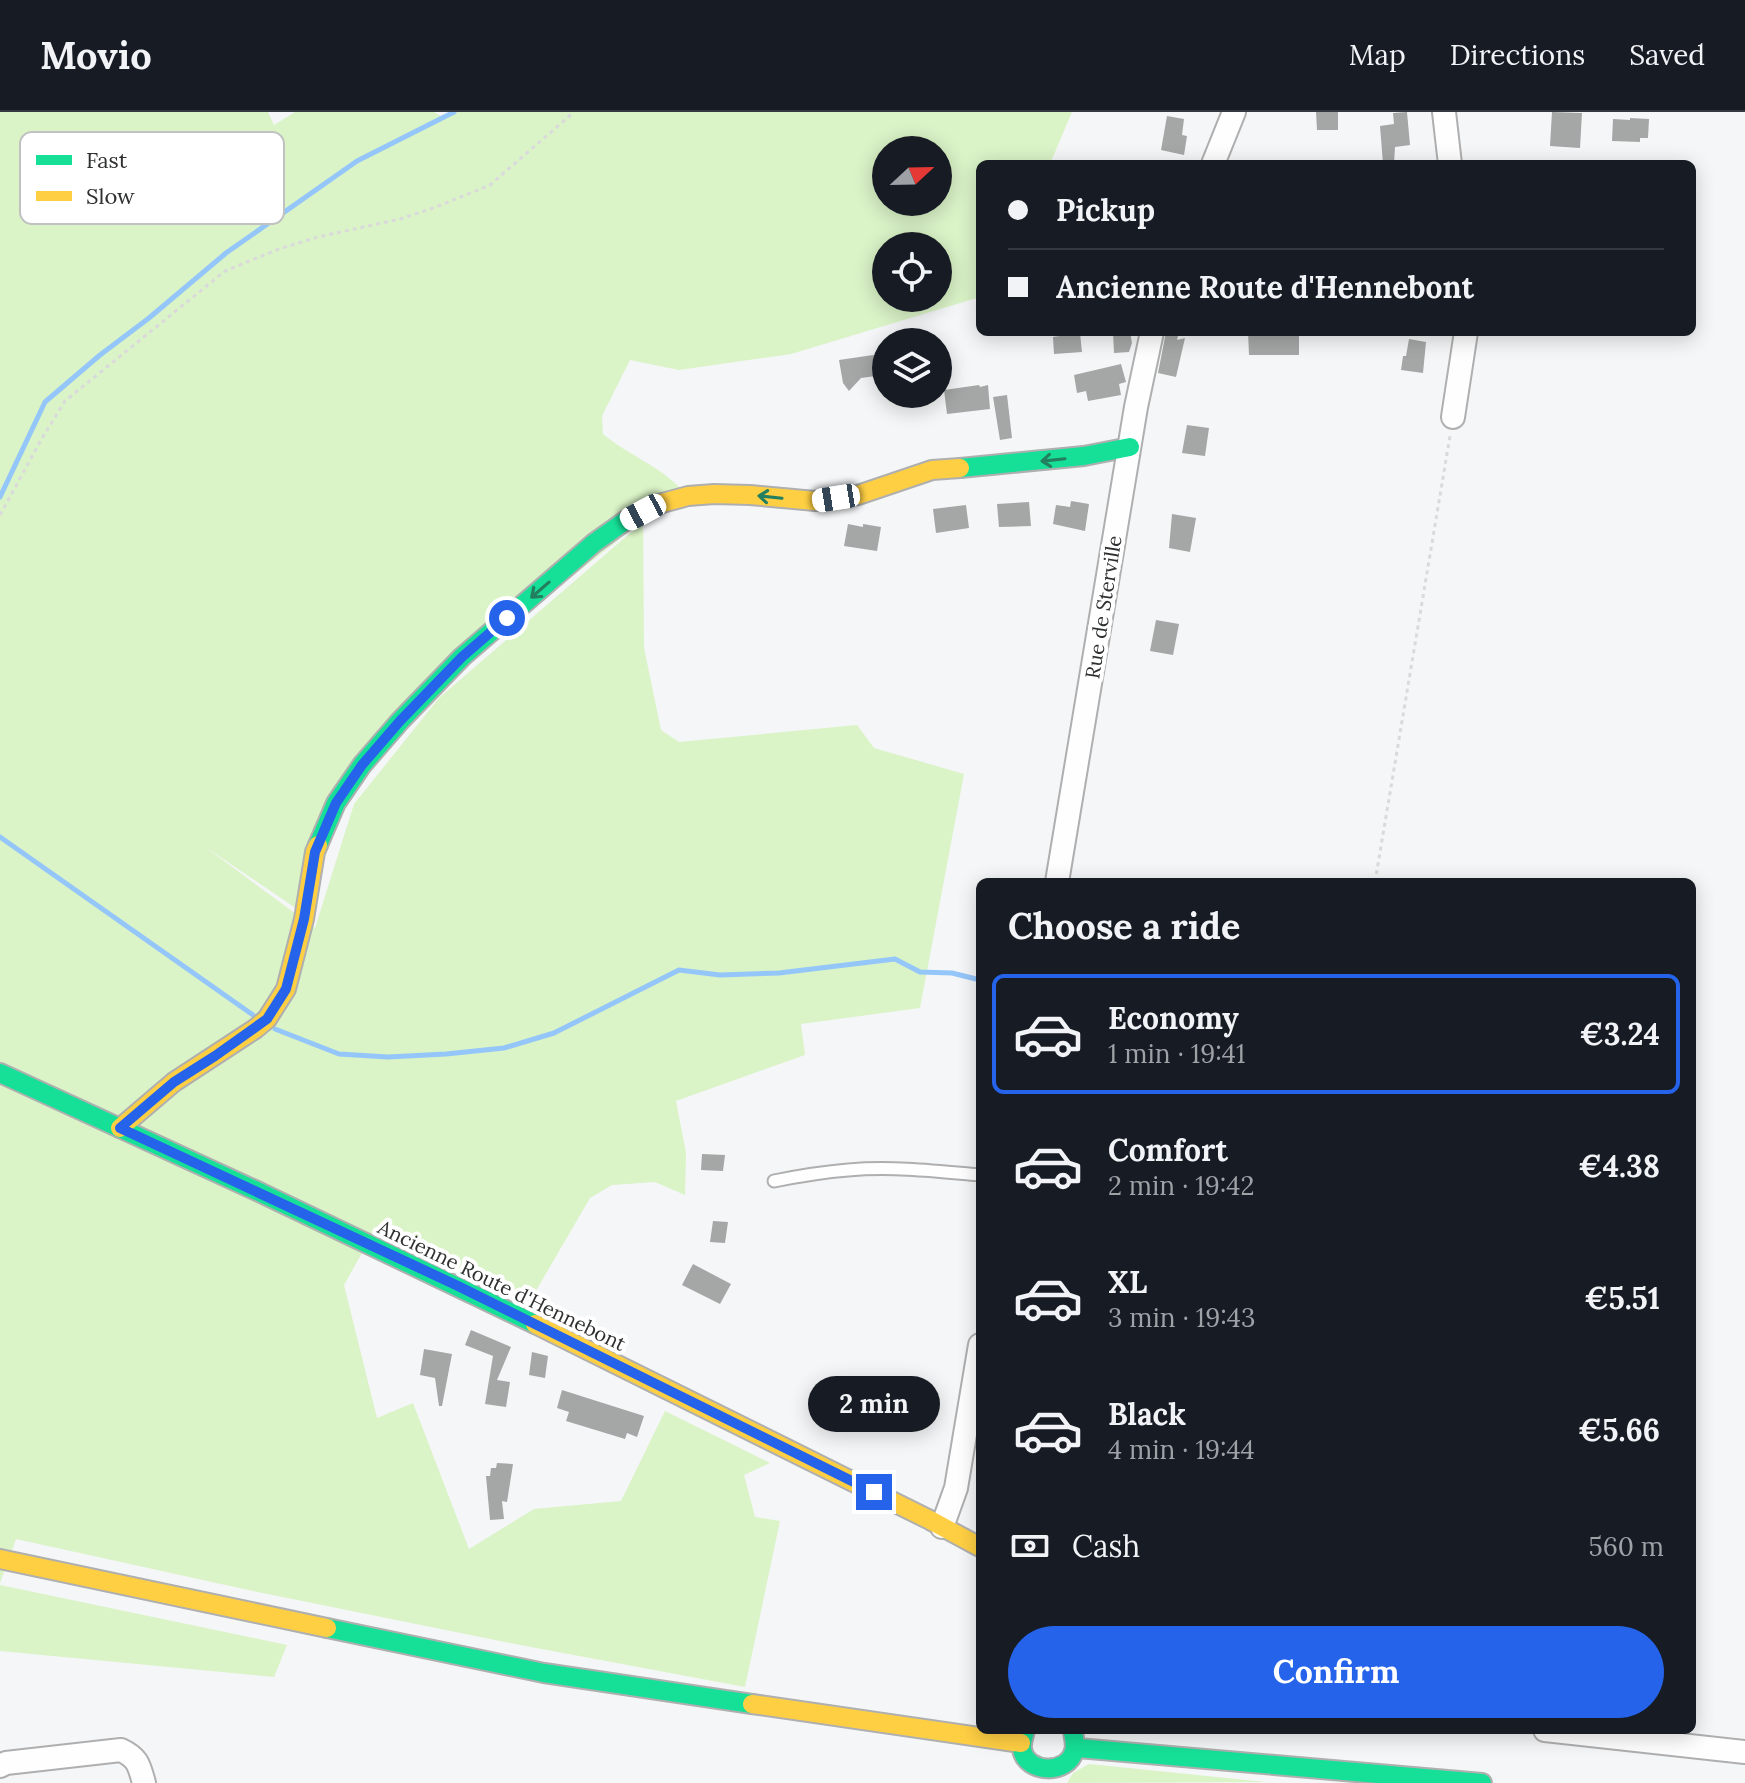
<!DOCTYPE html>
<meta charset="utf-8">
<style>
:root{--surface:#171b24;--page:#242831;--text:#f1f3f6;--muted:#9ea1a6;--line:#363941;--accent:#2563eb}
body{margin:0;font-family:Lora,serif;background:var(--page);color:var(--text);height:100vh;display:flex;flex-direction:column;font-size:30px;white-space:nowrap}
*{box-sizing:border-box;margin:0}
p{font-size:26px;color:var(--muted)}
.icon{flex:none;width:44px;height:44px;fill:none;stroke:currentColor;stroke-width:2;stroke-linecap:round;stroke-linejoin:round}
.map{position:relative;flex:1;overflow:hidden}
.side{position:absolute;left:976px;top:766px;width:720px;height:856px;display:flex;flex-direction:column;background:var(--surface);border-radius:12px;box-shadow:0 4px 20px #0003}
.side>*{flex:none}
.hud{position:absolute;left:976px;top:48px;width:720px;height:176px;border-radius:12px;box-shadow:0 4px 20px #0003;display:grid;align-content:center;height:176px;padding:0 32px;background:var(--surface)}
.needle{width:52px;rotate:68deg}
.fabs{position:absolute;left:872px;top:24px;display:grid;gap:16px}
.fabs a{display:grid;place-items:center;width:80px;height:80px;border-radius:50%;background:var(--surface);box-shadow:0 4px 20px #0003;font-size:40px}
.end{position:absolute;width:36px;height:36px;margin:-18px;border:10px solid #2563eb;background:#fff;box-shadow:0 0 0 4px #fff}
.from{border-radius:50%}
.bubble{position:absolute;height:56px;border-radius:28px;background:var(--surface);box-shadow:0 4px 20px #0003;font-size:26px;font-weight:700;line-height:56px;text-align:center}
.car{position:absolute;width:24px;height:48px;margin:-24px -12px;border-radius:10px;box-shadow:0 0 6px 2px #0007;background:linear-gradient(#fff 24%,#345 0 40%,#fff 0 76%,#345 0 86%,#fff 0)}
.hud b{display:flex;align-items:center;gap:28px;height:76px;font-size:30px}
.hud b+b{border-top:2px solid var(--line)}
.hud i{width:20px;height:20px;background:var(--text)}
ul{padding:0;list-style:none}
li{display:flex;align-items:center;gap:24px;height:120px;margin:0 16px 12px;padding:0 16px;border:4px solid transparent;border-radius:12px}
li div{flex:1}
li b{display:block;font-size:30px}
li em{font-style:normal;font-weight:700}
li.selected{border-color:var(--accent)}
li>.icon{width:72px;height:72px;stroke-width:1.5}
h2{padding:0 32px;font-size:36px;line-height:96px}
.pay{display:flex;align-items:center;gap:20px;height:88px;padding:0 32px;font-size:30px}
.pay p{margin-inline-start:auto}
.cta{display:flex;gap:16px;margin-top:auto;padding:16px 32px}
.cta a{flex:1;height:92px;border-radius:48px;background:var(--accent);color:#fff;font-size:32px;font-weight:700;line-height:92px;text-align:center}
header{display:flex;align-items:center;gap:48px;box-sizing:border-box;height:112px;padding:0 40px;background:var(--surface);border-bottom:2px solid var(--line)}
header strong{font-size:38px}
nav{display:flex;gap:44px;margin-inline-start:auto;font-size:28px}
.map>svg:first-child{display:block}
.green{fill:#daf3c7;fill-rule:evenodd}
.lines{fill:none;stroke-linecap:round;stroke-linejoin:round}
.stream{stroke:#95c6f9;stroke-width:5}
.building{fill:#a5a6a6}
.lane-casing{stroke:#afafb0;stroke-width:15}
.street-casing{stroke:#afafb0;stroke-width:26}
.fast-casing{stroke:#afafb0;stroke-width:22}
.slow-casing{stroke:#afafb0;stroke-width:22}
.path{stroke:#dadadb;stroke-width:3;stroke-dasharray:4 4;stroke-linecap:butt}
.lane{stroke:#fefefe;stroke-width:11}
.street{stroke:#fefefe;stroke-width:22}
.fast{stroke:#16e098;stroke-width:18}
.slow{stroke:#ffcf43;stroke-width:18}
.oneway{stroke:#237f5f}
.route{stroke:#2563eb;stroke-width:10}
.labels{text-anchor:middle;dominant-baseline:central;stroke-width:8;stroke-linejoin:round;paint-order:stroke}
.street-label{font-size:20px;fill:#2e2f30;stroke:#fff}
.key{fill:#fff;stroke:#c0c1c1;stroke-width:2}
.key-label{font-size:22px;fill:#2e2f30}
</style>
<header>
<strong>Movio</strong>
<nav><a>Map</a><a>Directions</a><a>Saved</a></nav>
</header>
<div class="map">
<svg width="1745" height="1671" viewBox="0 0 1745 1671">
<rect width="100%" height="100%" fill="#f5f6f7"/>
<!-- green -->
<path class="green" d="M0 0H268L274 13 295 0H434L446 7 456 0H1072L1050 52H980V185L791 242 679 258 630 248 602 304 603 322C628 343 660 354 682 378L378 617 297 797 204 734 315 816 354 692 439 586 643 410 644 536 661 618 679 630 857 613 874 636 964 662 920 896 801 912 805 943 676 989 686 1041 685 1083 655 1070 612 1073 590 1086 530 1189 372 1123 344 1173 377 1306 413 1291 469 1437 534 1397 621 1389 665 1299 770 1351 744 1363 755 1405 780 1409 745 1575 515 1532 253 1479 16 1427 0 1471ZM886 38H938V90H886ZM886 134H938V186H886Z
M0 1473 287 1533 274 1565 0 1539Z
M1089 1652 1266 1670 1067 1671 1073 1661Z"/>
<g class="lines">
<!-- stream -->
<path class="stream" d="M0 385 45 290 100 243 149 206 226 141 357 49 454 0
M0 725 253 903
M275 917 339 942 388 945 446 942 504 936 554 921 679 858 720 863 779 861 895 847 920 860 952 861 980 868"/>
</g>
<!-- building -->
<path class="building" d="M1316 0H1338V18H1317Z
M1407 0 1410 33 1395 35 1394 52H1383L1380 14 1394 12 1393 1Z
M1552 0 1582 1 1580 36 1550 34Z
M1167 4 1184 7 1182 23 1187 24 1184 43 1161 38Z
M1630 6 1649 7 1648 26H1640V30L1612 29 1613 7 1630 8Z
M1113 220H1130L1132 231 1129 240 1114 241Z
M1166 220H1179L1177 228 1185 226 1176 265 1158 261Z
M1248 220H1299V243H1249Z
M1080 221 1082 240 1054 242 1053 225Z
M1409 227 1426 230 1423 261 1401 258 1403 244H1406Z
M880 242 883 263 861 266 849 279 843 271 839 248Z
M1121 252 1126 270 1119 272 1121 283 1088 289 1086 279 1077 281 1074 263Z
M979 273 980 275 988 273 990 297 947 302 944 278Z
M1007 283 1012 326 1000 328 993 285Z
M1187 313 1209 316 1205 344 1182 341Z
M1071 389 1089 392 1085 419 1053 412 1056 393 1070 395Z
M1029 390 1031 414 999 415 997 392Z
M966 393 969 416 936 421 933 397Z
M1172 402 1196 406 1190 440 1169 436Z
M848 412 863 415V412L881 415 877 439 844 434Z
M1156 508 1179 512 1173 543 1150 539Z
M702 1042 725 1043 723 1059 701 1058Z
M713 1109 728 1110 725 1131 710 1130Z
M693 1152 731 1172 720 1192 682 1173Z
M471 1218 511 1235 497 1268 510 1270 506 1295 485 1292 493 1244 465 1233Z
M424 1237 452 1242 442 1294H439L435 1266 420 1263Z
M532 1240 548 1244 545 1266 529 1263Z
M562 1278 644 1304 637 1325 627 1321 625 1327 566 1309 569 1300 557 1296Z
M497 1351 513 1352 507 1390 502 1389 504 1407 490 1408 486 1364H490L491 1356H496Z"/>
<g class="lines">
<defs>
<path id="lane" d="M774 1069C799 1064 823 1060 848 1058 892 1054 936 1059 980 1063"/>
<path id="street" d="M1444 0 1450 52
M1213 52 1234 0
M1453 305 1466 220
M1057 770 1136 295 1152 220
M942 1415 956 1376 980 1233
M1545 1618 1745 1640
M0 1654 6 1651 121 1638C138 1646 139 1653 144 1671"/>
<path id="fast" d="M960 356 1084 344 1130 335
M318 733 336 691 362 653 400 609 462 545 594 431 625 409 655 393
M0 961 257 1079 535 1212
M327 1516 544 1561 752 1592
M1025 1618C1024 1624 1021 1631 1022 1637 1026 1662 1068 1663 1074 1639 1076 1633 1074 1626 1073 1620
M1078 1636 1482 1671"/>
<path id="slow" d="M655 393 688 384 714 382 750 383 815 389 858 383 932 358 960 356
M120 1016 174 970 255 917 267 907 286 877 304 807 315 740 318 733
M535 1212 930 1408 980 1435
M0 1447 327 1516
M752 1592 1021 1631"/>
</defs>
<!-- lane casing -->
<use href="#lane" class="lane-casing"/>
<!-- street casing -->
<use href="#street" class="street-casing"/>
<!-- fast casing -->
<use href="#fast" class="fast-casing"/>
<!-- slow casing -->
<use href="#slow" class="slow-casing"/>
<!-- path -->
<path class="path" d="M0 403 41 328 65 289 225 159 279 137 318 125 400 107 436 95 490 73 574 0
M1375 770 1450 324"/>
<!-- lane -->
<use href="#lane" class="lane"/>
<!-- street -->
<use href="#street" class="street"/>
<!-- fast -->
<use href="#fast" class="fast"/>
<!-- slow -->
<use href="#slow" class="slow"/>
</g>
<!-- one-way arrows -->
<defs><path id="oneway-shaft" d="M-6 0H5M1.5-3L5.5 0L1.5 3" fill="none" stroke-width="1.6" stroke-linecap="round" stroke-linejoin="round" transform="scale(2)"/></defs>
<g class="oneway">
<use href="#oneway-shaft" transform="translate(1053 348) rotate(174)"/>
<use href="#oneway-shaft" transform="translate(770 385) rotate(-174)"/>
<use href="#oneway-shaft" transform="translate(540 478) rotate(139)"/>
</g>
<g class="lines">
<!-- route -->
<path class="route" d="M507 506 462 545 400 609 362 653 336 691 315 740 304 807 286 877 267 907 215 944 174 970 120 1016 458 1174 874 1380"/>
</g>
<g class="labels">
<!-- street labels -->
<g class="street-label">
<text transform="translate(1103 495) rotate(-81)">Rue de Sterville</text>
<text transform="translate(502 1173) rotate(26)">Ancienne Route d'Hennebont</text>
</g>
</g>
<!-- legend -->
<rect x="20" y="20" width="264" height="92" rx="12" class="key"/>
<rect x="36" y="43" width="36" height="10" fill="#16e098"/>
<rect x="36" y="79" width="36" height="10" fill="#ffcf43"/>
<g class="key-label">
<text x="86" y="56">Fast</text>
<text x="86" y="92">Slow</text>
</g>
</svg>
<div class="fabs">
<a><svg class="needle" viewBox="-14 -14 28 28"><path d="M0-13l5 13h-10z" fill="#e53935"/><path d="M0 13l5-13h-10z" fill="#9ea1a6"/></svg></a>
<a><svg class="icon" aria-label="locate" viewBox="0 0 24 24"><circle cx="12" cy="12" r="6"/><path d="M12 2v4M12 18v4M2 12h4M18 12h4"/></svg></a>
<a><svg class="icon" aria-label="layers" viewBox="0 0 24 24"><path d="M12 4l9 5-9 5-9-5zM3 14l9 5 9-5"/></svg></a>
</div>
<i class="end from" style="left:507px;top:506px"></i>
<i class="end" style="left:874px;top:1380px"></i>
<div class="bubble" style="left:808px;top:1264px;width:132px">2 min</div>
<i class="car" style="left:836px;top:386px;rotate:261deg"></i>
<i class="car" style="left:643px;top:400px;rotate:242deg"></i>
<div class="hud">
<b><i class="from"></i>Pickup</b>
<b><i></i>Ancienne Route d'Hennebont</b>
</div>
<section class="side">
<h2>Choose a ride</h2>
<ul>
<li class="selected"><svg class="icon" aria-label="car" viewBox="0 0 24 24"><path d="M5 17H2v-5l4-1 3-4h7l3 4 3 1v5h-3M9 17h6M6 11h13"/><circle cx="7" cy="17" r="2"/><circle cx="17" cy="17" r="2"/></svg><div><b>Economy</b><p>1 min · 19:41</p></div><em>€3.24</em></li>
<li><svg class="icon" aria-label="car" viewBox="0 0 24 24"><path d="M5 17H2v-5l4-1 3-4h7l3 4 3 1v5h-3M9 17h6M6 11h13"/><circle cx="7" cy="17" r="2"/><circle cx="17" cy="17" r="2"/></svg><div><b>Comfort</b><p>2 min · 19:42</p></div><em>€4.38</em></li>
<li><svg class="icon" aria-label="car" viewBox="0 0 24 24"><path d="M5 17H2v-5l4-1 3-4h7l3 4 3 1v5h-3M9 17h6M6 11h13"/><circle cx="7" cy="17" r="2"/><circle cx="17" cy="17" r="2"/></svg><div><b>XL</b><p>3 min · 19:43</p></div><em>€5.51</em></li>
<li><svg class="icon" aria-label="car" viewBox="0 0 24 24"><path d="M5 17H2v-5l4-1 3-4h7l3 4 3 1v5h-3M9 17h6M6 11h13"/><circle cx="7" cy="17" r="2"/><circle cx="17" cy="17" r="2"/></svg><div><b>Black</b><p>4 min · 19:44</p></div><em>€5.66</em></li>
</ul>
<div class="pay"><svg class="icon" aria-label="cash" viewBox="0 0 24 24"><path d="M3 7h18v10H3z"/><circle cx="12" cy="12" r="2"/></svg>Cash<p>560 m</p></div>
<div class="cta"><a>Confirm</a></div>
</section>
</div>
